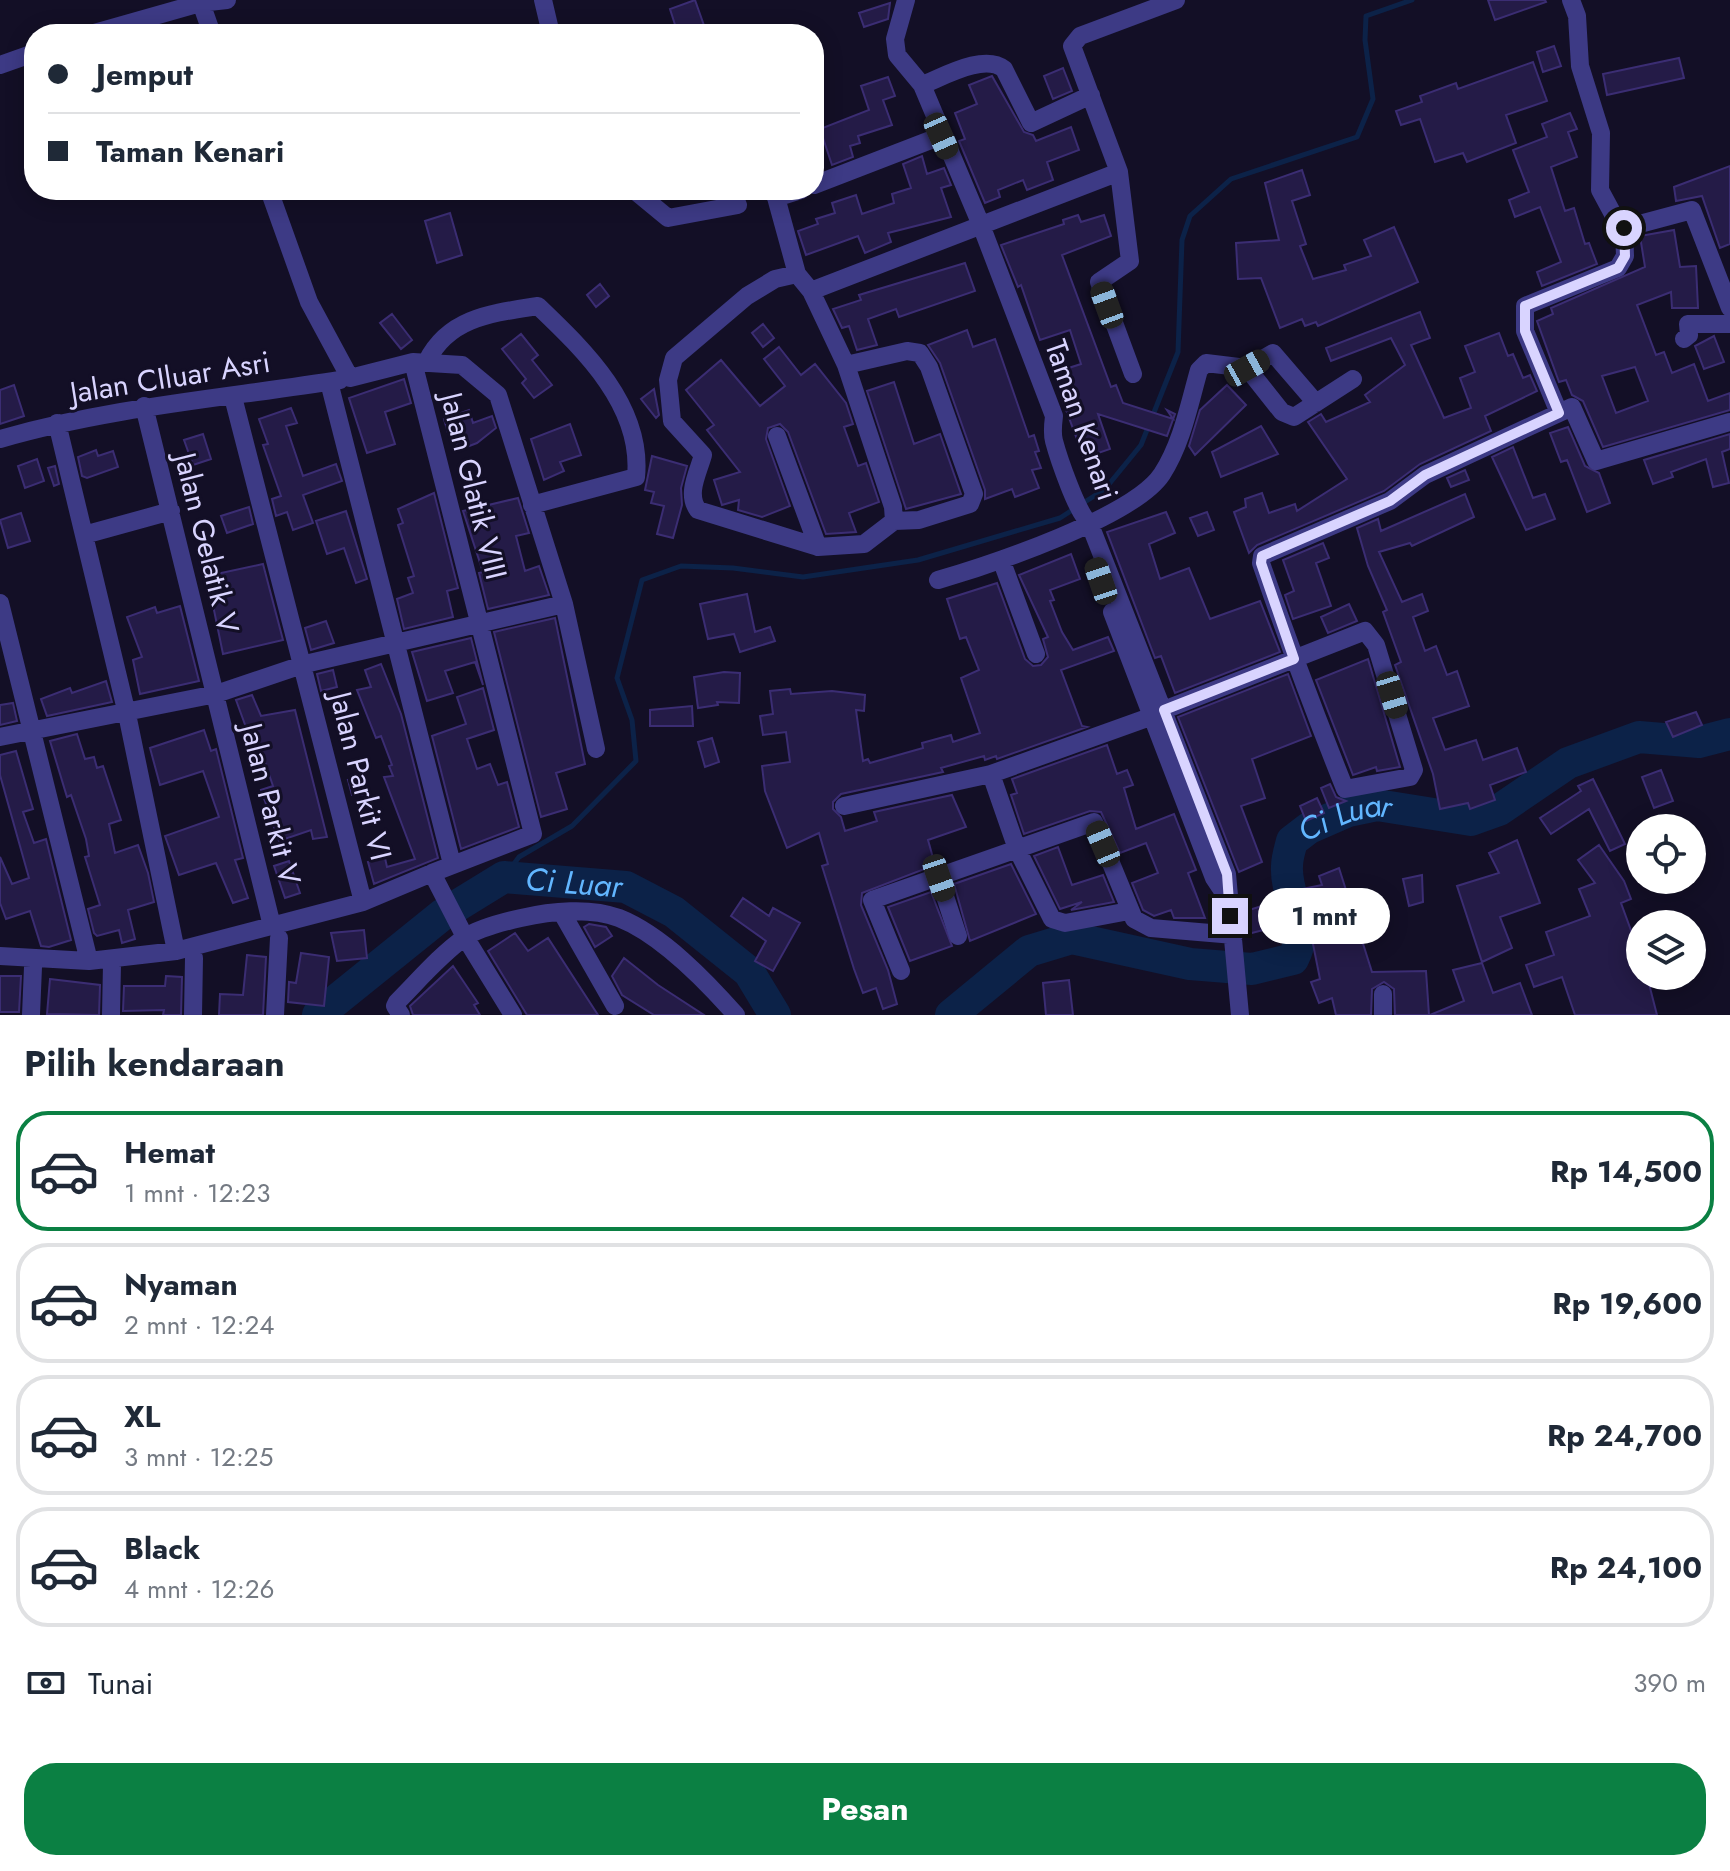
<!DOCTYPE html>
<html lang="id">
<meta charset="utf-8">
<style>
:root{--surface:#fff;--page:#f6f6f7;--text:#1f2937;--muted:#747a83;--line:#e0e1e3;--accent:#0b8043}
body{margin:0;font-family:Jost,sans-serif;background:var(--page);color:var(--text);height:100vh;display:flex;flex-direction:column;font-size:30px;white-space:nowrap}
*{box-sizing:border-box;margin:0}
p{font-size:26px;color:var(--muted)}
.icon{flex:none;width:44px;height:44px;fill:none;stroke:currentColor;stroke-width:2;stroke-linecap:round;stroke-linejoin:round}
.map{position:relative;height:1015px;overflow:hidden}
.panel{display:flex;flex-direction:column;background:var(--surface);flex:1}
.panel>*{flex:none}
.top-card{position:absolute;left:24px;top:24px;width:800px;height:176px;border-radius:32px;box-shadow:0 4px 20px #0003;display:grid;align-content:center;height:176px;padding:0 24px;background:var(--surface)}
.fabs{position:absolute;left:1626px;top:814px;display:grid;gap:16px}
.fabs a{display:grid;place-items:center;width:80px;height:80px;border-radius:50%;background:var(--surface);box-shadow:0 4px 20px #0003;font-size:40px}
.end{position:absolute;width:36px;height:36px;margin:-18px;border:10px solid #d9d4ff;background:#111;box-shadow:0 0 0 4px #111}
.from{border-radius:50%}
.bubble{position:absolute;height:56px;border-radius:28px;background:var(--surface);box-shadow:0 4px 20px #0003;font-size:26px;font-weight:700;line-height:56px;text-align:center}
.car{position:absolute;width:24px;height:48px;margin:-24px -12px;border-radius:10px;box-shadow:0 0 6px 2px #0007;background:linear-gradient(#222 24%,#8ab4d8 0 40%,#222 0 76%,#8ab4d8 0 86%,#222 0)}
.top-card b{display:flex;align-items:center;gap:28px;height:76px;font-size:30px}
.top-card b+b{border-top:2px solid var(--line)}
.top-card i{width:20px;height:20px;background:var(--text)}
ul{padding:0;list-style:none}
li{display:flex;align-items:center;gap:24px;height:120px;margin:0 16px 12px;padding:0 8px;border:4px solid var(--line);border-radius:32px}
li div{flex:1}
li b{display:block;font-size:30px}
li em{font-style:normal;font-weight:700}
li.selected{border-color:var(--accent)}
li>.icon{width:72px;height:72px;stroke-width:1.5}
h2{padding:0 24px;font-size:36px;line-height:96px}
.pay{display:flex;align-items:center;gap:20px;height:88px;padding:0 24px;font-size:30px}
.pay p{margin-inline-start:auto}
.action{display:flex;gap:16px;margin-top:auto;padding:16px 24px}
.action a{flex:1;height:92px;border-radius:32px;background:var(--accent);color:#fff;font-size:32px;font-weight:700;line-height:92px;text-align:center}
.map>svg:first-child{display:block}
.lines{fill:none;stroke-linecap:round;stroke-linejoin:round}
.stream{stroke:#0c2248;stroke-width:5}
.river{stroke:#0c2248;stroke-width:32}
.building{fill:#241b47;stroke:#3b2d73;stroke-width:2;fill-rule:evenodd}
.minor{stroke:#3d3a85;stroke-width:18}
.route{stroke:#d9d4ff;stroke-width:10}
.labels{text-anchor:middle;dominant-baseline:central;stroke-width:6;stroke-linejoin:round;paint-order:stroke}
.street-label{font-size:30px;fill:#d9d4ff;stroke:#130f26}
.water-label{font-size:32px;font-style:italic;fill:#62b6ff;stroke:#130f26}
</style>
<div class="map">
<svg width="1730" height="1015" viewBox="0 0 1730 1015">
<rect width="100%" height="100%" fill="#130f26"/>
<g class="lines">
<!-- stream -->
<path class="stream" d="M504 877 519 857 572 826 636 761 632 720 617 678 642 580 681 566 733 568 803 577 918 560 1060 518 1105 489 1141 445 1178 352 1182 240 1190 216 1231 179 1357 137 1373 99 1365 40 1366 16 1412 0"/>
<!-- river -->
<g class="river">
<path id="s1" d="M318 1015 442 915 504 877 626 887 674 912 749 972 775 1015"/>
<path id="s2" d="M951 1015 1029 951 1072 938 1190 964 1252 969 1293 959C1312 923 1285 900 1287 866 1287 858 1290 849 1292 841L1309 828 1348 811 1377 805 1471 820 1499 810 1568 763 1639 737 1699 742 1730 734"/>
</g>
</g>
<!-- building -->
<path class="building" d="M695 0 707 34H678L670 9Z
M1488 0H1545L1546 2 1495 20Z
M890 3 888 19 864 27 859 13Z
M1554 46 1561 66 1543 72 1537 52Z
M1679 58 1684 78 1607 95 1603 74Z
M1533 62 1547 101 1506 115 1516 143 1467 162 1463 153 1435 162 1420 119 1401 125 1396 111 1422 102 1420 96 1456 83 1458 89Z
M1063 68 1072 91 1053 99 1044 76Z
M992 76 1024 132 1033 135 1036 141 1071 127 1079 150 1047 162 1053 180 1027 190 1023 180 998 190 1000 197 985 203 959 141 965 139 955 113 977 104 969 85Z
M888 77 895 96 883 100 892 125 858 136 860 143 850 146 853 157 832 165 820 129 869 110 861 86Z
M1570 113 1577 129 1568 132 1577 157 1551 167 1565 211 1574 208 1585 244 1589 243 1597 264 1542 286 1537 272 1561 262 1540 207 1515 217 1509 200 1529 192 1513 150 1547 137 1542 124Z
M922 156 927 174 944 168 951 185 941 188 951 217 888 233 891 242 865 253 858 236 806 255 798 231 818 224 816 219 835 213 832 203 856 195 862 214 894 203 892 194 911 188 903 164Z
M1730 166V244L1720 248 1702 196 1676 201 1674 187Z
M1302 170 1310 195 1292 201 1306 244 1300 246 1313 279 1346 270 1344 265 1371 256 1364 240 1394 227 1418 282 1318 326 1316 322 1305 326 1302 319 1280 328 1261 278 1238 279 1236 243 1279 240 1265 183Z
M450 213 462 255 437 263 425 221Z
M1078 215 1081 222 1104 215 1111 236 1062 255 1111 387 1116 385 1123 403 1173 419 1167 410 1175 414 1167 436 1098 414 1110 449 1084 458 1062 399 1065 398 1056 372 1081 364 1070 330 1040 340 1021 285 1018 287 1001 245 1064 224 1063 220Z
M1674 230 1680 267 1696 266 1698 308H1672L1671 292 1637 305 1656 355 1664 352 1672 373 1694 364 1708 401 1730 393V410L1603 447 1583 401 1572 395 1566 380 1559 382 1537 321 1553 314 1551 308 1645 267 1640 236ZM1635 367 1648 401 1616 413 1602 376Z
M965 263 975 291 899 317 896 309 868 319 877 345 857 350 849 326 842 328 833 309 861 300 859 295Z
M600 284 609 296 596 307 587 295Z
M1420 312 1430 338 1411 345 1444 418 1471 408 1460 378 1475 372 1465 346 1499 333 1508 356 1513 354 1523 378 1530 375 1537 391 1485 416 1491 431 1420 464 1384 491 1257 545 1249 553 1234 512 1246 507 1245 499 1262 493 1269 513 1295 504 1297 511 1347 479 1308 422 1321 414 1326 422 1370 402 1365 395 1405 365 1391 338 1331 361 1326 348Z
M392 314 412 340 401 349 380 323Z
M763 324 774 338 763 347 752 333Z
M967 330 973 347 995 339 1029 437 1034 435 1039 451 1035 452 1041 468 1032 470 1039 488 1015 497 1012 489 985 499V490L940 363 928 345Z
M521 334 538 355 532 360 552 385 534 398 522 383 526 379 502 349Z
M1714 336 1724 362 1704 369 1695 346Z
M779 347 801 375 815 364 846 403 853 424 844 427 858 466 866 463 879 502 849 513 856 532 826 534 788 432 780 424 768 428 766 439 790 506 762 517 738 510 739 500 722 505 714 480 740 472 707 430 714 425 686 390 721 360 760 406 785 386 764 359Z
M404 379 411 403 385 412 395 444 367 453 349 398Z
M894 382 914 444 940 434 961 494 906 509 867 391Z
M14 385 24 416 0 424V390Z
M1227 385 1246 405 1195 455 1189 446 1200 410Z
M654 389 659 415 656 418 641 399Z
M291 408 297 423 286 426 303 476 336 464 342 481 303 495 313 523 293 530 287 512 276 516 272 499 281 496 263 445 268 444 259 419Z
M469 410 473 423 492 416 496 428 477 443 459 450 453 431 448 433 444 419Z
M570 424 581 455 560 462 564 471 544 480 531 439Z
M1261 426 1278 454 1221 477 1212 452Z
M1568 427 1585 466 1599 473 1610 503 1587 512 1567 460 1561 462 1550 433Z
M203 434 211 459 193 465 184 440Z
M1730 434V449L1722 452 1729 483 1713 487 1706 459 1671 472 1673 477 1653 484 1644 460Z
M1513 447 1533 498 1545 494 1555 519 1526 530 1492 457Z
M96 450 98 456 113 451 118 467 87 478 82 476 78 457Z
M652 456 687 466 681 488 682 505 673 538 657 534 664 506 651 503 654 492 645 490Z
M37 459 44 481 25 488 18 466Z
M55 466 59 484 54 486 48 468Z
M1465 470 1469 480 1451 487 1447 478Z
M434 493 458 588 447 591 453 617 404 629 397 599 413 593 408 578 414 576 398 525 403 523 398 509Z
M1465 494 1474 517 1412 546 1410 543 1379 552 1402 602 1422 594 1428 611 1413 617 1425 651 1436 646 1447 675 1457 671 1469 706 1433 718 1445 750 1476 740 1483 760 1517 748 1526 772 1490 785 1495 800 1470 809 1468 803 1440 809 1433 774 1395 665 1401 662 1383 612 1387 610 1368 566 1357 528 1378 519 1381 531Z
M518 498 529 533 516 536 525 571 539 566 549 595 488 609 479 573 483 572 463 511Z
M249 507 253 524 227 533 221 516Z
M346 511 367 579 356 583 344 548 327 554 316 521Z
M1166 512 1175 533 1149 544 1160 579 1189 568 1210 619 1260 601 1280 652 1175 693 1161 656 1155 658 1107 532Z
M1207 512 1214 530 1198 536 1190 518Z
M21 513 30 541 8 548 0 520Z
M1323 543 1329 558 1316 563 1331 606 1293 619 1285 595 1294 591 1283 560Z
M1071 554 1080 579 1050 590 1054 600 1050 601 1062 632 1073 650 1108 637 1114 651 1061 670 1082 726 1087 727 997 759 996 756 985 760 984 756 941 768 943 772 841 794 833 802V809L841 817 845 831 877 821 874 812 952 795 966 827 928 840 935 865 862 893 861 905 888 970 897 1004 883 1009 876 988 863 993 854 969 822 866 828 864 819 833 787 848 765 791 762 766 790 762 786 732 763 735 760 716 773 714 770 691 790 689 791 694 832 691 865 695 864 711 856 710 863 761 868 759 870 763 923 748 922 743 951 735 953 742 980 733 961 678 979 670 966 637 960 639 947 599 997 583 1025 659 1033 666 1041 665 1048 657 1043 639 1048 637 1019 575Z
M263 564 283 640 223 654 207 576Z
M747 594 755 632 770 627 775 641 740 652 734 634 708 639 700 604Z
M1349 604 1357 621 1328 633 1321 617Z
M180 606 199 681 140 694 133 660 142 657 127 617 155 607 157 613Z
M555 618 585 764 556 773 567 809 541 817 494 632Z
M326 621 334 643 311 650 305 628Z
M471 638 483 685 475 662 445 671 453 693 427 701 412 652Z
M1368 659 1400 767 1377 771 1376 767 1353 775 1316 680Z
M381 664 401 714 438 858 374 884 368 862 385 858 387 867 415 859 384 777 393 776 389 766 392 765 381 736 376 738 357 690 371 687 365 670Z
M333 670 337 687 321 691 317 674Z
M724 672 740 673 739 703 717 702 718 705 698 708 694 677Z
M1288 674 1311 736 1252 759 1265 798 1241 806 1262 862 1239 872 1178 717Z
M106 681 112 702 47 716 41 699 70 688 72 693Z
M483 688 494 730 467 739 477 769 490 764 498 785 507 782 519 827 461 849 432 736 466 724 457 697Z
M252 695 261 716 295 710 327 837 313 839 311 830 279 841 261 790 273 786 257 739 251 741 236 700Z
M13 703 17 721 0 725V705Z
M692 706 693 726H650V710Z
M1696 712 1702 725 1673 737 1666 722Z
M204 730 211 751 216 749 243 858 235 860 248 898 233 903 216 863 179 875 165 836 219 817 203 771 160 785 150 748Z
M77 734 85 759 94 757 97 768 103 766 121 820 109 824 115 853 138 845 148 873 154 902 128 910 135 939 122 943 119 930 97 936 94 933 88 909 100 905 85 857 89 856 86 839 71 795 67 797 50 741Z
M712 738 719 762 705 767 698 742Z
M1107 745 1117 774 1127 770 1133 785 1124 788 1136 829 1174 814 1196 870 1188 873 1205 918H1174L1171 910 1154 916 1143 910 1132 883 1158 873 1146 843 1120 853 1101 812 1090 811 1024 834 1011 795 1017 793 1012 779Z
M16 751 33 809 23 812 34 843 46 839 71 940 49 947 41 946 30 911 6 919 0 903V857L12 884 29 878 0 775V755Z
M1661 770 1673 801 1654 808 1642 777Z
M363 779 367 794 352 795 348 780Z
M1593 779 1625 844 1610 851 1589 809 1551 834 1540 818 1581 791 1578 786Z
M1330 784 1336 797 1346 801 1329 808 1321 788Z
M1317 798 1324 813 1306 821 1300 806Z
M1517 840 1540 903 1500 917 1512 948 1482 962 1457 886 1499 873 1489 853Z
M1599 845 1624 881 1631 899 1621 903 1640 955V976H1647L1657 1015H1575L1562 977 1534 987 1526 965 1554 955 1546 932 1590 916 1579 889 1595 883 1578 860Z
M1058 847 1072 885 1103 875 1114 902 1071 910 1082 902 1060 909 1034 856Z
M289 861 300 893 285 898 274 866Z
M1011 864 1036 914 970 941 954 884Z
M1339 868 1372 972 1426 971 1429 1015H1395L1394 989 1384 982 1372 989 1371 1015H1336L1332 998 1319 1003 1311 982 1320 979 1302 889 1322 885 1319 876Z
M1422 875 1423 902 1409 906 1403 879Z
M931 892 952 946 910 961 888 907Z
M743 898 769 916 773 908 800 923 773 971 755 961 766 941 731 916Z
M1268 904 1275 927 1248 934 1243 912Z
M589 924 606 927 612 936 595 947 584 927Z
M364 930 367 958 337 961 331 933Z
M515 933 528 951 548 938 598 1015H527L488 951Z
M301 953 329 957 324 1006 288 1002 289 982 296 983Z
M247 955 266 957 263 1015H219L220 994 243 995Z
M624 958 658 985 704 1015H654L622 995 612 976Z
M1482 963 1493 993 1520 983 1532 1015H1430L1464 1001 1453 970Z
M453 966 478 1003 474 1005 480 1015H413L410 1006Z
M0 976H21L19 1012H0Z
M166 976 182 977 181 1015H163L164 1010 123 1011 124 986H165Z
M50 979 100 985 99 1015 47 1014Z
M1069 980 1073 1015H1046L1043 983Z"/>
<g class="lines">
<!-- minor -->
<path class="minor" d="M200 0 212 34
M543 0 551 34
M906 0 895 39 897 55 922 85 981 225 1054 416C1053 424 1052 434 1054 441 1058 456 1078 516 1089 522L1227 874 1240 1015
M1571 0 1577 16 1580 66 1601 133 1600 190 1621 229 1692 210 1730 308
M91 34 200 3 227 0
M0 65 34 53
M922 85C943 77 984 53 1004 69L1031 123 1091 95
M1119 172 1130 261 1099 282 1133 374
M814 185 941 136
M269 190 309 302 350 378 413 362 462 365 498 395 564 604 596 749
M634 190 668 218 738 205
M774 190 797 274
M776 198 801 190
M811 291 797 274 775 279 747 296 674 358 668 380 672 421 703 455C698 473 686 494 698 510L818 547 864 544 894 521 893 507 846 365 811 291 1119 172 1072 46 1080 36 1176 0
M1684 339 1689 335 1688 324H1730
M427 361C449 317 493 313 538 306 584 350 643 406 636 477L532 505
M413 362 533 834 432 873 465 937 513 1015
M846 365 907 351 920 353 929 367 974 494 970 504 919 520 894 521
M1247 368 1282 412 1294 417 1353 379
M329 382 452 864
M233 397 363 902
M144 406 272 926
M1559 413 1525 331V306L1618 268 1625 256 1624 228
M57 423 127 714 176 951
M777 436 818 547
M0 439C111 407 226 398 340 380
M84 535 171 511
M1002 562 1036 654
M938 580C990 565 1134 517 1162 474 1182 443 1189 405 1199 370L1206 363 1247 368 1273 353 1316 403
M0 603 89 961
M1112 612 1214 878 1226 896
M1164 710 1365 631 1376 645 1414 770 1410 777 1345 789C1315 714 1287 639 1261 563L1262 556 1390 501 1425 475 1572 407 1596 461 1730 422
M0 737 216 694 305 664 564 604
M844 806 991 774
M939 878 958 936
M1129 911 1065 923 1052 919 1017 849 991 774 1150 717
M562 913 615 1006
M0 956 89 961 176 951 363 902 432 873
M901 971 872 900 1094 822 1134 919 1151 928 1234 935
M1383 994V1015
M31 1015 33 967
M111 1015 112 964
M193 1015 194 958
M275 1015 279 938
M401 1015 395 1006 397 1002C418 981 440 955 464 938 479 928 503 922 521 918 551 911 590 907 619 918 662 935 706 981 736 1015"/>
</g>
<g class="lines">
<!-- route -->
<path class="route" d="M1230 916 1227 874 1164 710 1294 659 1261 563 1262 556 1390 501 1425 475 1559 413 1525 331V306L1618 268 1625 256 1624 228"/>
</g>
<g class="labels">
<!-- street labels -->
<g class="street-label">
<text transform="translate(170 377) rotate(-9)">Jalan CIluar Asri</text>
<text transform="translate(1082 420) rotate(71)">Taman Kenari</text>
<text transform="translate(474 486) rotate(76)">Jalan Glatik VIII</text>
<text transform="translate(207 543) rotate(76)">Jalan Gelatik V</text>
<text transform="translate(361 776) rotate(76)">Jalan Parkit VI</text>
<text transform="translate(271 804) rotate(76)">Jalan Parkit V</text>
</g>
<!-- water labels -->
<g class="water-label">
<text stroke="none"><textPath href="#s2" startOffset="552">Ci Luar</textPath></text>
<text stroke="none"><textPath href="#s1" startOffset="302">Ci Luar</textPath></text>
</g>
</g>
</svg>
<div class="fabs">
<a><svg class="icon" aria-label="locate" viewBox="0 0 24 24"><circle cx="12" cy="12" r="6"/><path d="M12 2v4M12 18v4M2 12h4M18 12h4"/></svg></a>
<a><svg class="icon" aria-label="layers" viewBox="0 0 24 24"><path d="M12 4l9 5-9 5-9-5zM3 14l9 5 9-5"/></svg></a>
</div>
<i class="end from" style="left:1624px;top:228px"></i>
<i class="end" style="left:1230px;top:916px"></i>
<div class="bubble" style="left:1258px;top:888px;width:132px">1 mnt</div>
<i class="car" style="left:941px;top:136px;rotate:156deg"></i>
<i class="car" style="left:1107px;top:305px;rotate:340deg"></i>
<i class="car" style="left:1247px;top:368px;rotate:61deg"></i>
<i class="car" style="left:1101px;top:581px;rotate:341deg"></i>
<i class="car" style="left:1392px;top:695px;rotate:163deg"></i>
<i class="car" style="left:1103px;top:844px;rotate:337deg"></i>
<i class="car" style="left:939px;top:878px;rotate:161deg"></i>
<div class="top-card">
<b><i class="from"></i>Jemput</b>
<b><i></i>Taman Kenari</b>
</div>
</div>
<section class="panel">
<h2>Pilih kendaraan</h2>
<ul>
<li class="selected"><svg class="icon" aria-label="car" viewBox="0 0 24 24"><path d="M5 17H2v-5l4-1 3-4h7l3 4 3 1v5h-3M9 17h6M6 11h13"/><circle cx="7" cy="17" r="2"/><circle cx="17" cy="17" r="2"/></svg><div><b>Hemat</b><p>1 mnt · 12:23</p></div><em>Rp 14,500</em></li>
<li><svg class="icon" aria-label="car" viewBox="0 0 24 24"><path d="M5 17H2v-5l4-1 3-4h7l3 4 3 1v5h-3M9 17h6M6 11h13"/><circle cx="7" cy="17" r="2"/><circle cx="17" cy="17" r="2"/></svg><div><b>Nyaman</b><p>2 mnt · 12:24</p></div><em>Rp 19,600</em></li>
<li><svg class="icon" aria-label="car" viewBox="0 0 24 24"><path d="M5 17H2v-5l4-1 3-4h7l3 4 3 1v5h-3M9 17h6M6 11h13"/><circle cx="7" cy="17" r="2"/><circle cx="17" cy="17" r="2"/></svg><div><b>XL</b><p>3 mnt · 12:25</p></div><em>Rp 24,700</em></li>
<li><svg class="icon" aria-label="car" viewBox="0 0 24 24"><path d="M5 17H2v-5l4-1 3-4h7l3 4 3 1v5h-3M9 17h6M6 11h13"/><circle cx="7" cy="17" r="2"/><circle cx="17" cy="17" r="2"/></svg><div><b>Black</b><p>4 mnt · 12:26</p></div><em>Rp 24,100</em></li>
</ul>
<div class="pay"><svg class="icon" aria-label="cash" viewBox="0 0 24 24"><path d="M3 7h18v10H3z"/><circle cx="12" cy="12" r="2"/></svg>Tunai<p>390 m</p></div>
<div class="action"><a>Pesan</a></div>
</section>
